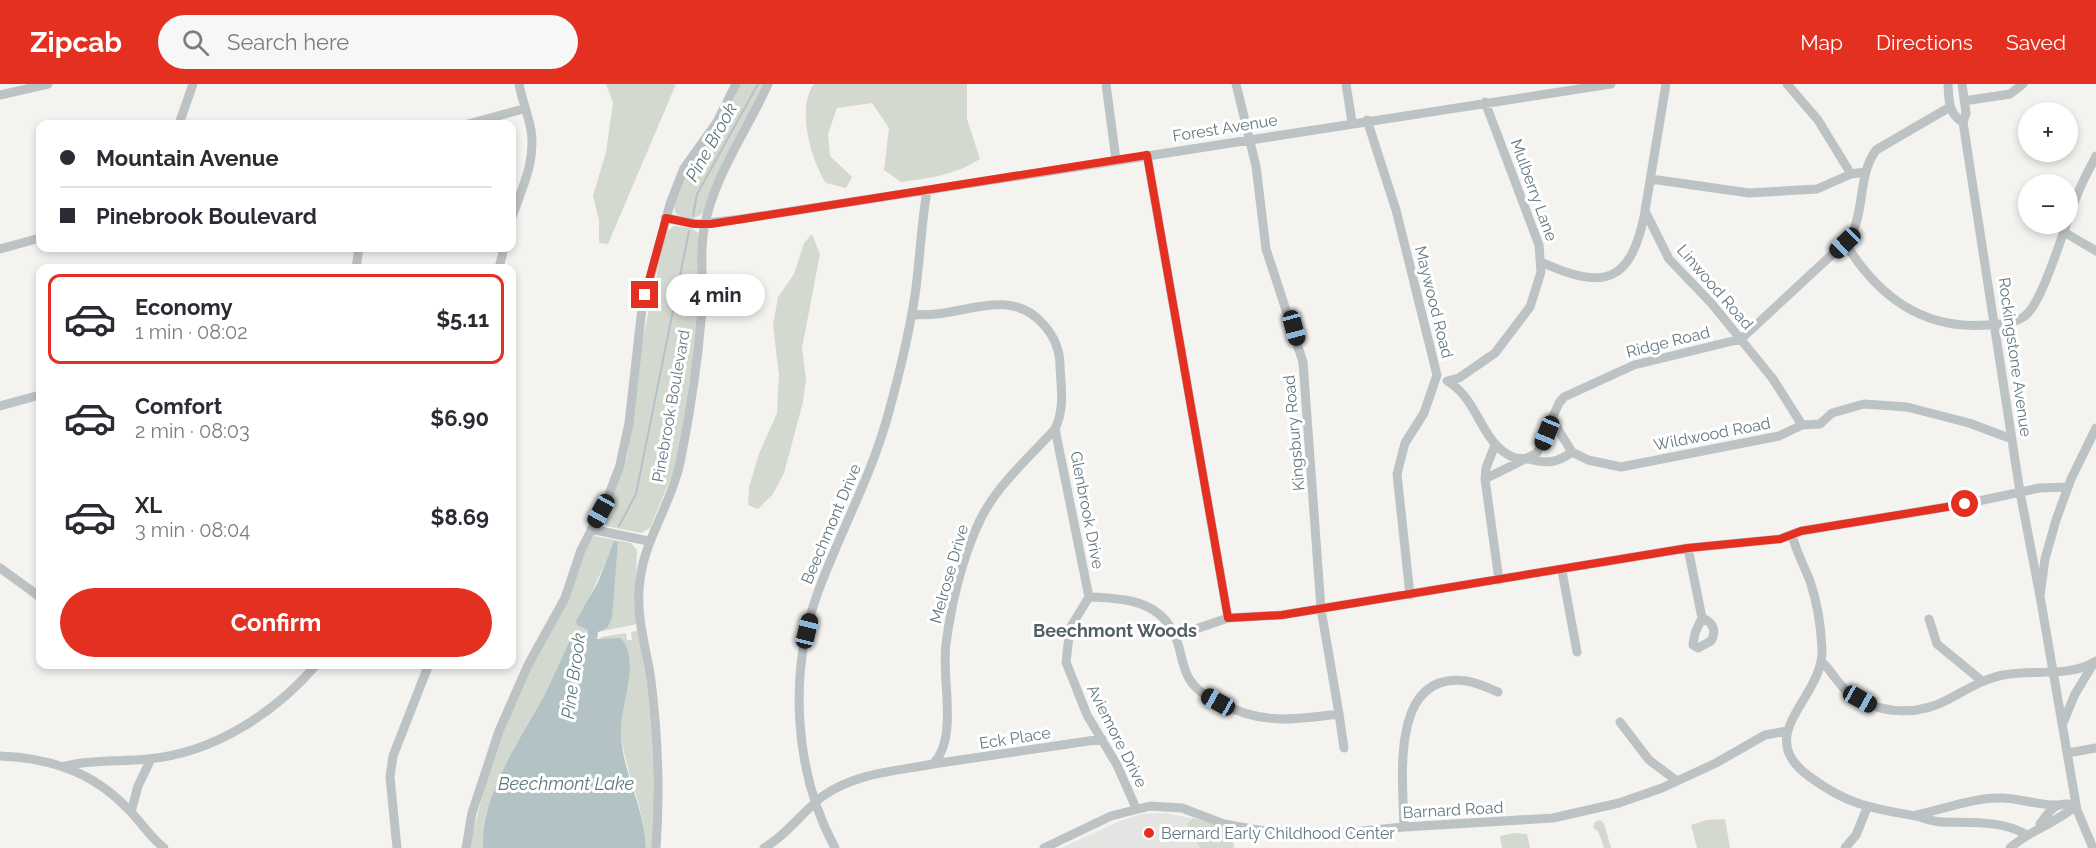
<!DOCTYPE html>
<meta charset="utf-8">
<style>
:root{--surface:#fff;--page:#f7f7f7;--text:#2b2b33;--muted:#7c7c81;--line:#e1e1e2;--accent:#e33021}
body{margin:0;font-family:Raleway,sans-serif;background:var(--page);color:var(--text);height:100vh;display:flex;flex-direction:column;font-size:22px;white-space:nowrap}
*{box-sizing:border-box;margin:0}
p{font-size:20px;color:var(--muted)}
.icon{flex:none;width:33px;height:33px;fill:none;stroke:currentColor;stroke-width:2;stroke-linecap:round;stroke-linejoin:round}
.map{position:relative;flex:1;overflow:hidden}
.side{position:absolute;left:36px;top:180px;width:480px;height:405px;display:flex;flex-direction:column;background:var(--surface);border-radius:12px;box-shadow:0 3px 9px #0003}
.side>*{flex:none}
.banner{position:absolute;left:36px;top:36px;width:480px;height:132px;border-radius:12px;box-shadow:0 3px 9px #0003;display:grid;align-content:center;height:132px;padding:0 24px;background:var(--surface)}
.controls{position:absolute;left:2018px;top:18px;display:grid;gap:12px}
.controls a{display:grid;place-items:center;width:60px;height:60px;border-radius:50%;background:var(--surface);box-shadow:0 3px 9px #0003;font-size:30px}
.end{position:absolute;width:27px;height:27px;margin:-14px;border:8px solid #e33021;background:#fff;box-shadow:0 0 0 3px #fff}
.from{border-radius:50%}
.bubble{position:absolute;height:42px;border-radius:21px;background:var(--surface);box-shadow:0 3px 9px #0003;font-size:20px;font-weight:700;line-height:42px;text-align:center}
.car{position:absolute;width:18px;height:36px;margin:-18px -9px;border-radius:8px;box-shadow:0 0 4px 2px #0007;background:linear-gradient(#222 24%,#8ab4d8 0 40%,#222 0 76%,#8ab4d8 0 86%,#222 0)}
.banner b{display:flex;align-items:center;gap:21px;height:57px;font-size:22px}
.banner b+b{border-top:2px solid var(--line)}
.banner i{width:15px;height:15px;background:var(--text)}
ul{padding:10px 0 0;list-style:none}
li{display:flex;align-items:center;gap:18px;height:90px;margin:0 12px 9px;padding:0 12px;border:3px solid transparent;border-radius:12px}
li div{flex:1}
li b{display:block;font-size:22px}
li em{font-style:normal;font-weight:700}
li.active{border-color:var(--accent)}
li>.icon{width:54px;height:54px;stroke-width:1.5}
.primary-button{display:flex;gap:12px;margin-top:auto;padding:12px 24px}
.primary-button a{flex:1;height:69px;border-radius:36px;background:var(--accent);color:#fff;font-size:24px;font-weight:700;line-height:69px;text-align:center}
header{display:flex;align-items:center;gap:36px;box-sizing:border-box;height:84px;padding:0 30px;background:var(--accent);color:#fff}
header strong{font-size:28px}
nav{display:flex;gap:33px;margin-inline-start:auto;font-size:21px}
.search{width:420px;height:54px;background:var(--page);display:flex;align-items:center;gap:15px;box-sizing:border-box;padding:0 21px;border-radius:33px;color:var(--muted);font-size:22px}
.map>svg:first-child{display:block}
.built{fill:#e4e5e3}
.green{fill:#d4d9cf}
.water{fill:#b3c3c5}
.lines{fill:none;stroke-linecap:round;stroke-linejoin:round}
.stream{stroke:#b3c3c5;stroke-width:2}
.minor{stroke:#bdc2c4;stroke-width:9}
.route{stroke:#e33021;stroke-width:8}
.poi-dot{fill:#e33021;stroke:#fff;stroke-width:2}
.labels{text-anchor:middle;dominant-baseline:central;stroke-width:6;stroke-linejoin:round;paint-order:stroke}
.street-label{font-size:16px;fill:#637881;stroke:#fff}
.poi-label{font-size:16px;fill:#637881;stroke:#fff;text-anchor:start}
.water-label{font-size:18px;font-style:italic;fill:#5f7b7f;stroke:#fff}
.neighbourhood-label{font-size:18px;font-weight:bold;fill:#516066;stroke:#fff}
</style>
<header>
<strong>Zipcab</strong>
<div class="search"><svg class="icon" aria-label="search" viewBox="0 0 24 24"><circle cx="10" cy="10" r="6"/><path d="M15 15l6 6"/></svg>Search here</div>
<nav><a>Map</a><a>Directions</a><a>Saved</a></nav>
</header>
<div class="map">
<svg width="2096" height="764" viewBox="0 0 2096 764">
<rect width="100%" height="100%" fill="#f4f3f0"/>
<!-- built -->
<path class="built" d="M1165 729 1200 736 1216 764H1061L1120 737 1142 730Z"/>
<!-- green -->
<path class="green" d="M606 0H676L608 160 599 159V136L593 112 606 68 613 18Z
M740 0H764L703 129C695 137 687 133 677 131 662 111 712 55 722 38 730 27 735 12 740 0Z
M814 0H967V35L980 75C955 91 930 94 901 98L884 86 889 44 872 19 837 24 828 50 830 72 852 93 846 104 826 99C811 76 796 24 814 0Z
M674 142 691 144 700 150 698 241 677 379 650 444 641 449 606 442 603 436 627 373 642 258 666 148Z
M812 150 820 170 802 264 806 295 803 318 784 389 773 410 758 425 748 421 749 403 759 370 777 329 779 292 773 241 778 213 794 190 804 159Z
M595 452 631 459 637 466 635 520 637 540 598 548 615 485 618 458 615 457 577 541 588 546 587 554 569 558C562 573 555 589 548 604 524 651 480 709 483 764H469L495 663 590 455Z
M637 547C654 619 654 691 654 764H646C645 724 625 689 621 650 619 633 627 611 629 594L600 556 601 553 626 549 627 556H632L631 548Z
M1193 734 1231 746 1234 764H1200L1187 740Z
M1725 735 1730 764H1697L1691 741 1707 736Z
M1600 736 1604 739 1611 764H1604L1598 747 1593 744 1595 738Z
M1515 749 1527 750 1530 764H1502L1500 752Z"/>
<!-- water -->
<path class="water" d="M614 457 618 458 612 534 607 544 598 548 597 555 620 554C642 573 620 623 621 647 621 687 645 723 646 764H483C480 709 524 651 548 604 555 589 562 573 569 558L573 552 587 553 588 546 577 541 576 537 598 498Z"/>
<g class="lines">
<!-- stream -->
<path class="stream" d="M693 132 697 110 758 0
M619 442 636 410 689 147"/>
<!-- minor -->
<path class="minor" d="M1106 0 1116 76
M1346 0 1352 38
M1666 0 1645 127 1669 175 1712 220 1773 295 1802 341
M1787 0 1818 36 1851 90
M1948 0C1949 16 1948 30 1963 38
M1962 0 1966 29 1963 38 2020 408 2040 512
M0 11 48 0
M1964 17 2010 10 2023 0
M1367 36 1396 126 1437 291 1424 329 1405 359 1397 390 1410 511
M179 40 193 0
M468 40 523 25
M1147 71 1228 534
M1651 95 1749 109 1817 105 1851 90 1865 88
M512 133C522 104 536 77 531 46 528 30 522 16 519 0
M665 134 699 140 741 135 1611 0
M2064 148 2096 167
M1845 159C1878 212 1922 246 1987 241 2000 240 2016 240 2026 231 2044 216 2067 134 2078 109 2083 96 2090 84 2096 72
M0 165 40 154
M1541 178C1605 207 1631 199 1645 128
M356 184 359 164
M499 184 504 164
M1447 297 1459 294 1495 269 1530 223 1541 188 1539 161 1485 18
M1449 298C1480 318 1481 361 1515 374 1520 375 1524 374 1529 375 1546 380 1557 379 1572 368L1588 376 1621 383 1779 352 1802 341 1820 340 1832 329 1864 320 1907 323 1969 339 2012 355
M0 322 40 311
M1552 336 1572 368
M1055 345 1089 513
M1495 361 1486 384 1485 395 1499 496
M1485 395 1537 369 1559 319 1564 313 1634 281 1741 255 1851 153C1865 124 1858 91 1876 66L1950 23
M591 445 648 457
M1792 451C1796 467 1804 482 1810 497 1817 518 1821 543 1822 565 1824 615 1750 650 1810 693 1848 721 1871 724 1916 732 1924 734 1933 738 1942 738 1970 739 2003 736 2027 751
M1688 464 1702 534
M0 484 40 513
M1562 487 1577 568
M1702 534C1713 538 1717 547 1711 557L1698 564 1693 561 1695 549Z
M1929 535 1937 560 1982 597
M1175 552 1228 534 1282 531 1688 464 1780 455 1801 447 1965 420 2039 404 2068 403
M1822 578C1832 587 1838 601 1849 609 1878 630 1917 633 1949 615 1966 606 1983 595 2003 591 2034 585 2069 594 2096 577
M1339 630 1344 664
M1620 638 1649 676 1677 697
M2063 639 2075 610 2092 582
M2068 669 2096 664
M0 672C49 674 91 687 126 723 140 736 149 752 164 764
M933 680 1102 655
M65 682C92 675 121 678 148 675 214 669 275 629 317 580
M1136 724 1117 681 1087 631 1066 578 1070 544 1089 513C1123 514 1160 516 1175 552 1182 567 1181 582 1190 596 1197 607 1207 612 1219 618 1260 641 1294 636 1339 630L1321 525 1303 278 1266 165 1256 82 1236 0
M131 728 138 702 151 675
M1917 731C1944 725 1972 714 2000 714 2019 714 2037 721 2056 721
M2040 740C2052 724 2055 717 2076 721
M1404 743C1403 696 1389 586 1467 597 1478 599 1488 604 1498 608
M397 764 390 693 393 672 429 580
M466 764 472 729 499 647 528 581 565 514 581 466 607 416 620 381 629 339 642 224 670 120 684 84 717 38 736 0
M656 764C660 708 658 653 651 597 647 567 637 538 639 507 641 458 670 425 680 379 690 330 698 275 702 226 704 199 699 171 704 145 713 93 747 47 768 0
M764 764C788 750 802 728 823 712 855 689 896 687 933 680 959 654 941 594 946 560 951 522 961 480 976 445 992 405 1027 376 1055 345 1065 324 1061 304 1060 282 1060 266 1054 252 1043 240 1007 199 956 237 912 230
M835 764C794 688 788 589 818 508 840 448 871 393 888 331 899 291 909 251 915 211 920 177 921 141 927 107
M1044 764 1111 732 1150 722 1182 724 1224 740 1288 751 1331 750 1404 743 1553 734 1619 719 1662 704 1716 679 1765 651 1787 647
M1845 764 1856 751 1867 724
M2010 764C2031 745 2058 739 2076 721
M2093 764 2077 726 2040 512 2045 475 2056 436 2071 395 2096 344"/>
</g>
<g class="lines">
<!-- route -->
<path class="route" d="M645 211 666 134 694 140H711L1147 71 1228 534 1282 531 1688 464 1780 455 1801 447 1965 420"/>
</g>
<!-- markers -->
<circle class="poi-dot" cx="1149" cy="749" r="6"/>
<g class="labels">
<!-- street labels -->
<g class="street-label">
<text transform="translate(1225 44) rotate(-9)">Forest Avenue</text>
<text transform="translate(1534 106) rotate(70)">Mulberry Lane</text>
<text transform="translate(1715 203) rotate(49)">Linwood Road</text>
<text transform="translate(1434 218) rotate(76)">Maywood Road</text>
<text transform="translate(1668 258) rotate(-14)">Ridge Road</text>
<text transform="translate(2015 273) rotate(82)">Rockingstone Avenue</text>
<text transform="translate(671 322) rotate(-80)">Pinebrook Boulevard</text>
<text transform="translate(1294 349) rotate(-95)">Kingsbury Road</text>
<text transform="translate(1712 350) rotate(-11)">Wildwood Road</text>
<text transform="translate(1087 426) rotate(79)">Glenbrook Drive</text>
<text transform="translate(831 440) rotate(-67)">Beechmont Drive</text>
<text transform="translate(949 490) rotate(-74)">Melrose Drive</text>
<text transform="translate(1117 652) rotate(63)">Aviemore Drive</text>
<text transform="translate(1015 654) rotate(-9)">Eck Place</text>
<text transform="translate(1453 726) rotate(-3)">Barnard Road</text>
</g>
<!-- poi labels -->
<g class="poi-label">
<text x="1161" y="749">Bernard Early Childhood Center</text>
</g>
<!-- water labels -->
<g class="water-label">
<text transform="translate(711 58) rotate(-61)">Pine Brook</text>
<text transform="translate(573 592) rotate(-82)">Pine Brook</text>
<text x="566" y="699">Beechmont Lake</text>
</g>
<!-- neighbourhood labels -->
<g class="neighbourhood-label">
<text x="1115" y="546">Beechmont Woods</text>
</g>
</g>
</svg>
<div class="controls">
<a>+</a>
<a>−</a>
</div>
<i class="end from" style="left:1965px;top:420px"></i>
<i class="end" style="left:645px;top:211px"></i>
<div class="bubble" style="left:666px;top:190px;width:99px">4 min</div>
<i class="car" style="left:1845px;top:159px;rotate:226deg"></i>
<i class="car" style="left:1294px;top:244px;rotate:165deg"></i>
<i class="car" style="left:1547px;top:349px;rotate:202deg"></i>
<i class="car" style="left:601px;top:427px;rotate:209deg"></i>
<i class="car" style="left:807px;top:547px;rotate:14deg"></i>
<i class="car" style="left:1860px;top:615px;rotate:119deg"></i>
<i class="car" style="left:1218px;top:618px;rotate:299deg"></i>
<div class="banner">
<b><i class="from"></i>Mountain Avenue</b>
<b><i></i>Pinebrook Boulevard</b>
</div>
<section class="side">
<ul>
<li class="active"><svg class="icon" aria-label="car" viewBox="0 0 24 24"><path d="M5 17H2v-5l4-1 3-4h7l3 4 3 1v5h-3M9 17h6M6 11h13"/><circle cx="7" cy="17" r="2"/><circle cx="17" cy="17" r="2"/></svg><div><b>Economy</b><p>1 min · 08:02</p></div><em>$5.11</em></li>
<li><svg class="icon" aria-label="car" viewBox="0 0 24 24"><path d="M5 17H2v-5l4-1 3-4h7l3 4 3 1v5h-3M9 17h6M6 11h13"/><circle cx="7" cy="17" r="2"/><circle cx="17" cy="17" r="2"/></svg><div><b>Comfort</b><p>2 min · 08:03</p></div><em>$6.90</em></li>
<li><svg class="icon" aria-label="car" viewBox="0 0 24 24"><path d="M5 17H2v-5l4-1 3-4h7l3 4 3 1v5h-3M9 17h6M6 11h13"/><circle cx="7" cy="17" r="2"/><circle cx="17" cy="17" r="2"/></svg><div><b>XL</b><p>3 min · 08:04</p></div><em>$8.69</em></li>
</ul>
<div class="primary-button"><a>Confirm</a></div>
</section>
</div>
